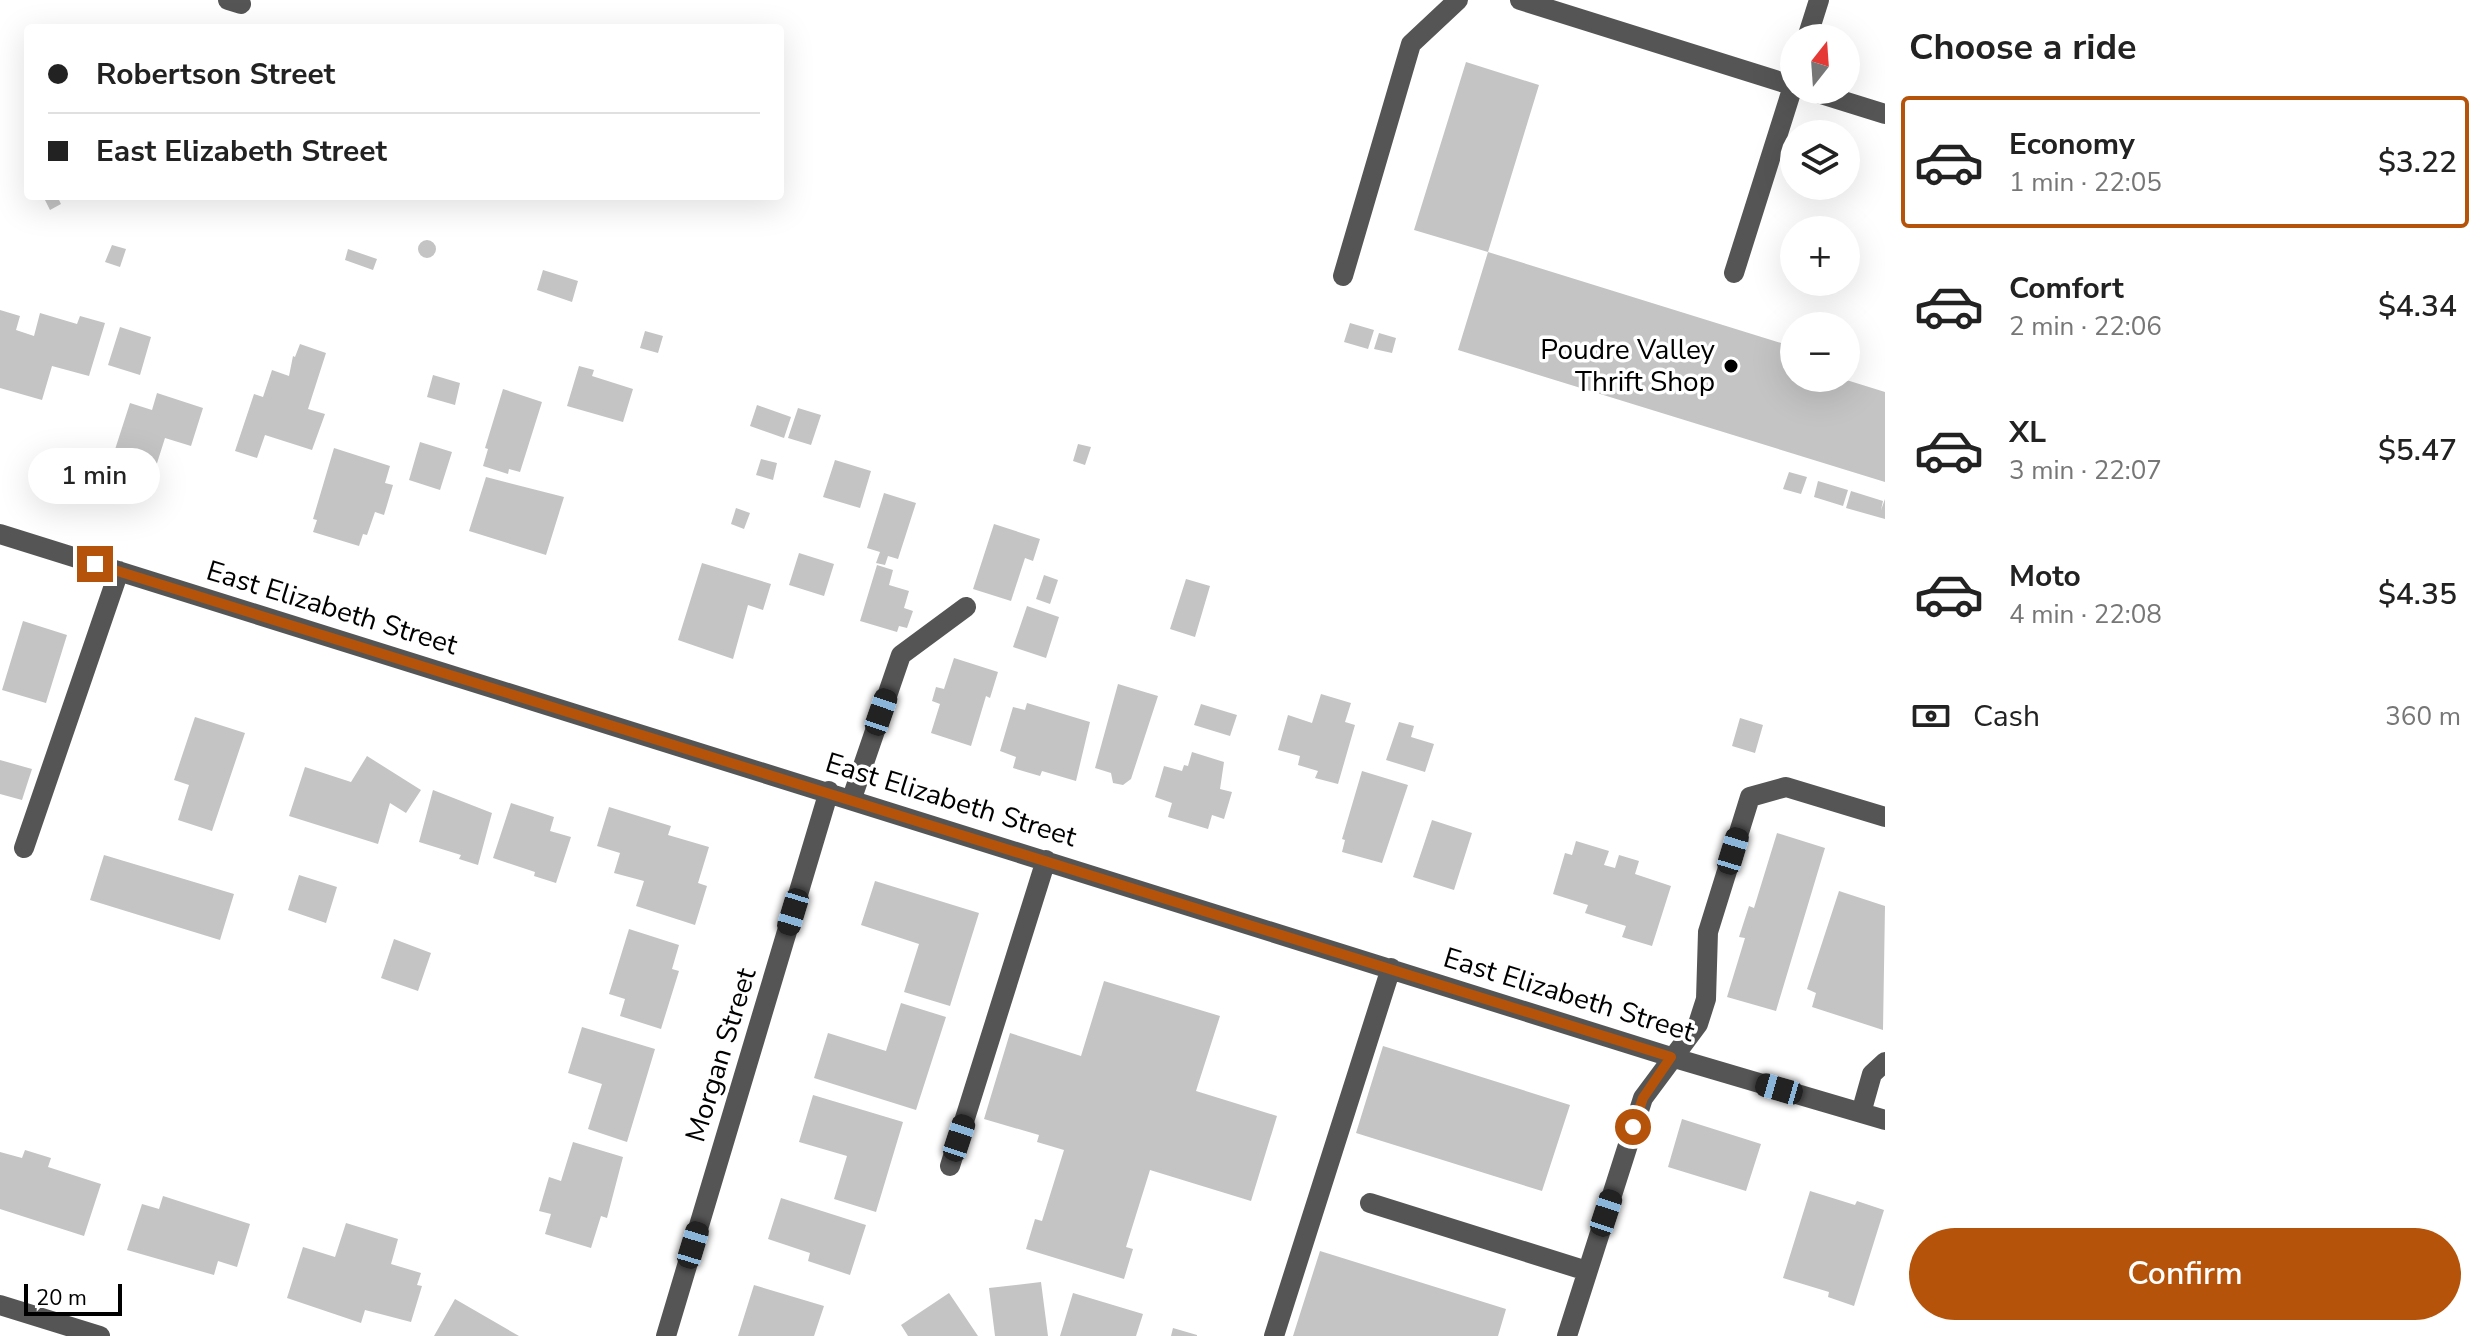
<!DOCTYPE html>
<meta charset="utf-8">
<style>
:root{--surface:#fff;--page:#f2f2f2;--text:#222;--muted:#767676;--line:#e0e0e0;--accent:#b45309}
body{margin:0;font-family:"Nunito Sans",sans-serif;background:var(--page);color:var(--text);height:100vh;display:flex;flex-direction:column;font-size:30px;white-space:nowrap}
*{box-sizing:border-box;margin:0}
p{font-size:26px;color:var(--muted)}
.icon{flex:none;width:44px;height:44px;fill:none;stroke:currentColor;stroke-width:2;stroke-linecap:round;stroke-linejoin:round}
.map{position:relative;flex:1;overflow:hidden}
.drawer{display:flex;flex-direction:column;background:var(--surface);width:600px}
.drawer>*{flex:none}
.banner{position:absolute;left:24px;top:24px;width:760px;height:176px;border-radius:8px;box-shadow:0 8px 32px #0002;display:grid;align-content:center;height:176px;padding:0 24px;background:var(--surface)}
.needle{width:52px;rotate:17deg}
.buttons{position:absolute;left:1780px;top:24px;display:grid;gap:16px}
.buttons a{display:grid;place-items:center;width:80px;height:80px;border-radius:50%;background:var(--surface);box-shadow:0 8px 32px #0002;font-size:40px}
.scale{position:absolute;left:24px;bottom:20px;width:98px;box-sizing:border-box;padding-left:8px;border:4px solid #000;border-top:0;font-size:22px;line-height:28px;white-space:nowrap;color:#000;-webkit-text-stroke:6px #fff;paint-order:stroke}
.end{position:absolute;width:36px;height:36px;margin:-18px;border:10px solid #b45309;background:#fff;box-shadow:0 0 0 4px #fff}
.from{border-radius:50%}
.bubble{position:absolute;height:56px;border-radius:28px;background:var(--surface);box-shadow:0 8px 32px #0002;font-size:26px;font-weight:600;line-height:56px;text-align:center}
.car{position:absolute;width:24px;height:48px;margin:-24px -12px;border-radius:10px;box-shadow:0 0 6px 2px #0007;background:linear-gradient(#222 24%,#8ab4d8 0 40%,#222 0 76%,#8ab4d8 0 86%,#222 0)}
.banner b{display:flex;align-items:center;gap:28px;height:76px;font-size:30px}
.banner b+b{border-top:2px solid var(--line)}
.banner i{width:20px;height:20px;background:var(--text)}
ul{padding:0;list-style:none}
li{display:flex;align-items:center;gap:24px;height:132px;margin:0 16px 12px;padding:0 8px;border:4px solid transparent;border-radius:8px}
li div{flex:1}
li b{display:block;font-size:30px}
li em{font-style:normal;font-weight:600}
li.active{border-color:var(--accent)}
li>.icon{width:72px;height:72px;stroke-width:1.5}
h2{padding:0 24px;font-size:36px;line-height:96px}
.pay{display:flex;align-items:center;gap:20px;height:88px;padding:0 24px;font-size:30px}
.pay p{margin-inline-start:auto}
.cta{display:flex;gap:16px;margin-top:auto;padding:16px 24px}
.cta a{flex:1;height:92px;border-radius:48px;background:var(--accent);color:#fff;font-size:32px;font-weight:600;line-height:92px;text-align:center}
main{display:flex;flex:1;min-height:0}
.map>svg:first-child{display:block}
.building{fill:#c4c4c4}
.lines{fill:none;stroke-linecap:round;stroke-linejoin:round}
.minor{stroke:#555;stroke-width:20}
.route{stroke:#b45309;stroke-width:10}
.poi-dot{fill:#000;stroke:#fff;stroke-width:3}
.labels{text-anchor:middle;dominant-baseline:central;stroke-width:7;stroke-linejoin:round;paint-order:stroke}
.poi-label{font-size:28px;fill:#000;stroke:#fff;text-anchor:end}
.street-label{font-size:28px;fill:#000;stroke:#fff}
</style>
<main>
<div class="map">
<svg width="1885" height="1336" viewBox="0 0 1885 1336">
<rect width="100%" height="100%" fill="#fff"/>
<!-- building -->
<path class="building" d="M1466 62 1539 85 1488 252 1794 347V378H1840L1885 392V482L1458 350 1488 252 1414 230Z
M43 196H57L61 204 50 210Z
M418 249a9 9 0 1 1 18 0a9 9 0 1 1-18 0Z
M112 245 126 249 120 267 105 262Z
M348 249 377 259 373 270 345 260Z
M543 270 578 281 572 302 537 290Z
M0 310 20 316 16 330 34 336 40 313 77 324 80 316 105 323 89 376 52 366 42 400 0 388Z
M1350 323 1374 330 1368 349 1344 342Z
M120 327 151 337 140 375 108 365Z
M645 331 663 336 658 353 640 348Z
M1379 333 1396 338 1392 353 1374 349Z
M300 344 326 353 308 409 325 414 312 450 265 435 257 458 235 451 254 394 263 397 272 370 289 376 293 356 295 357Z
M579 366 594 370 592 376 633 389 623 422 567 406Z
M433 375 460 383 455 405 427 397Z
M503 389 542 402 520 472 509 469 508 474 483 466 488 449 485 448Z
M157 393 203 408 191 446 165 438 152 479 110 465 130 403 152 410Z
M757 405 791 417 784 438 750 426Z
M798 408 821 415 811 445 788 438Z
M420 442 452 452 440 490 409 480Z
M1078 444 1091 447 1085 465 1073 461Z
M334 448 390 466 385 483 393 485 384 515 375 512 367 535 363 534 359 546 313 532 317 520 313 519Z
M761 459 777 463 773 480 756 475Z
M835 460 871 471 860 508 823 497Z
M1789 472 1807 477 1801 494 1783 489Z
M486 477 564 497 546 555 469 531Z
M1818 481 1848 490 1843 506 1814 497Z
M1851 491 1883 501 1881 510 1885 499V519L1846 508Z
M884 493 916 503 898 559 888 556 885 565 876 563 880 552 867 548Z
M736 508 750 513 744 529 731 524Z
M994 524 1040 539 1033 561 1025 558 1011 601 973 589Z
M799 553 834 564 824 596 789 585Z
M702 563 771 584 763 610 748 605 733 659 678 640Z
M877 565 893 570 889 585 909 591 904 608 913 611 907 628 899 626 897 632 860 621Z
M1044 575 1058 580 1050 604 1036 599Z
M1186 579 1210 586 1195 637 1170 629Z
M1027 606 1059 617 1046 658 1013 647Z
M23 621 67 635 46 703 2 690Z
M954 658 998 672 990 698 986 696 971 746 931 733 940 704 932 701 936 687 944 689Z
M1118 684 1158 696 1131 779 1123 785 1113 783 1111 773 1095 768Z
M1321 694 1351 703 1345 722 1355 725 1338 784 1315 778 1318 771 1298 765 1300 756 1278 750 1288 715 1312 723Z
M1027 703 1090 722 1076 781 1042 771 1040 776 1013 768 1016 757 1000 751 1013 707 1025 710Z
M1201 704 1237 715 1230 736 1194 725Z
M195 717 245 733 212 831 178 820 189 785 174 780Z
M1740 718 1763 725 1755 753 1732 746Z
M1399 722 1414 726 1411 737 1434 744 1425 772 1386 760Z
M1192 752 1224 762 1220 789 1232 792 1224 819 1212 815 1208 829 1168 817 1172 803 1155 797 1164 766 1182 771 1184 765 1188 766Z
M367 756 421 790 406 813 390 803 378 844 289 816 305 767 351 782Z
M0 760 32 769 22 800 0 794Z
M1362 771 1408 785 1382 863 1342 852 1345 840 1342 839Z
M433 790 492 813 478 865 459 859 461 855 419 842Z
M511 803 554 817 550 831 571 837 556 883 534 876 535 872 493 858Z
M609 807 671 826 668 835 709 847 698 883 707 886 695 925 636 906 644 881 614 873 620 853 597 846Z
M1432 820 1472 833 1454 890 1413 877Z
M1777 833 1825 848 1776 1011 1727 997 1745 938 1739 937 1749 906 1754 908Z
M1576 841 1609 851 1604 865 1615 868 1619 855 1639 861 1635 874 1671 886 1652 946 1622 937 1626 926 1585 913 1588 905 1553 894 1565 853 1572 855Z
M104 855 234 894 220 940 90 900Z
M299 875 337 887 326 923 288 910Z
M875 881 979 913 950 1006 904 992 919 944 861 925Z
M1839 891 1885 906 1883 1030 1812 1007 1816 993 1807 989Z
M629 929 679 945 672 969 679 971 661 1029 620 1016 625 999 609 994Z
M394 939 431 953 418 991 381 978Z
M1104 981 1220 1016 1196 1091 1277 1116 1251 1201 1150 1170 1126 1247 1133 1249 1124 1279 1026 1249 1035 1219 1042 1221 1064 1150 1037 1142 1039 1135 984 1119 1010 1033 1081 1056Z
M901 1003 946 1017 916 1110 814 1078 828 1033 886 1051Z
M582 1027 655 1049 627 1142 588 1129 602 1084 568 1073Z
M1383 1046 1570 1105 1542 1191 1356 1133Z
M813 1095 903 1122 876 1212 834 1199 847 1156 799 1142Z
M1682 1119 1761 1144 1746 1191 1668 1167Z
M573 1142 623 1157 607 1218 601 1216 591 1248 545 1234 551 1214 539 1211 549 1177 561 1181Z
M25 1150 51 1158 48 1167 101 1184 84 1236 0 1209V1152L22 1158Z
M1810 1191 1855 1205 1857 1201 1884 1210 1854 1306 1828 1297 1829 1292 1783 1278Z
M163 1196 250 1224 237 1267 218 1261 214 1275 127 1250 142 1204 159 1209Z
M781 1198 866 1225 850 1275 808 1261 810 1253 768 1239Z
M346 1223 398 1239 391 1264 421 1273 417 1285 422 1286 411 1322 365 1310 361 1323 287 1298 303 1247 335 1257Z
M1320 1251 1506 1309 1498 1336H1293Z
M1041 1282 1048 1336H995L989 1288Z
M754 1285 824 1306 814 1336H738Z
M949 1293 978 1336H908L901 1325Z
M1073 1293 1143 1314 1136 1336H1060Z
M455 1299 519 1336H434Z
M1173 1328 1197 1335V1336H1171Z"/>
<g class="lines">
<!-- minor -->
<path class="minor" d="M228 0 241 4
M1520 0 1794 86
M1807 38 1819 0
M1808 90 1885 114
M1734 273 1794 83
M1343 276 1411 44 1458 0
M0 534 1671 1057 1885 1120
M852 798 901 655 966 607
M24 848 119 571
M1861 1113 1872 1074 1885 1062
M950 1166 1046 860
M1370 1203 1587 1271
M0 1305 100 1336
M666 1336 829 791
M1274 1336 1391 968
M1567 1336 1643 1098 1698 1024 1706 999 1708 932 1750 797 1786 787 1885 817"/>
</g>
<g class="lines">
<!-- route -->
<path class="route" d="M95 564 1671 1057 1643 1098 1633 1127"/>
</g>
<!-- markers -->
<circle class="poi-dot" cx="1731" cy="366" r="8"/>
<g class="labels">
<!-- poi labels -->
<g class="poi-label">
<text x="1715" y="350">Poudre Valley<tspan x="1715" dy="32">Thrift Shop</tspan></text>
</g>
<!-- street labels -->
<g class="street-label">
<text transform="translate(332 608) rotate(17)">East Elizabeth Street</text>
<text transform="translate(951 800) rotate(17)">East Elizabeth Street</text>
<text transform="translate(1569 995) rotate(17)">East Elizabeth Street</text>
<text transform="translate(721 1055) rotate(-73)">Morgan Street</text>
</g>
</g>
</svg>
<div class="buttons">
<a><svg class="needle" viewBox="-14 -14 28 28"><path d="M0-13l5 13h-10z" fill="#e53935"/><path d="M0 13l5-13h-10z" fill="#767676"/></svg></a>
<a><svg class="icon" aria-label="layers" viewBox="0 0 24 24"><path d="M12 4l9 5-9 5-9-5zM3 14l9 5 9-5"/></svg></a>
<a>+</a>
<a>−</a>
</div>
<div class="scale">20 m</div>
<i class="end from" style="left:1633px;top:1127px"></i>
<i class="end" style="left:95px;top:564px"></i>
<div class="bubble" style="left:28px;top:448px;width:132px">1 min</div>
<i class="car" style="left:881px;top:712px;rotate:19deg"></i>
<i class="car" style="left:1733px;top:851px;rotate:17deg"></i>
<i class="car" style="left:793px;top:912px;rotate:197deg"></i>
<i class="car" style="left:1779px;top:1089px;rotate:286deg"></i>
<i class="car" style="left:959px;top:1138px;rotate:18deg"></i>
<i class="car" style="left:1606px;top:1213px;rotate:18deg"></i>
<i class="car" style="left:693px;top:1245px;rotate:17deg"></i>
<div class="banner">
<b><i class="from"></i>Robertson Street</b>
<b><i></i>East Elizabeth Street</b>
</div>
</div>
<section class="drawer">
<h2>Choose a ride</h2>
<ul>
<li class="active"><svg class="icon" aria-label="car" viewBox="0 0 24 24"><path d="M5 17H2v-5l4-1 3-4h7l3 4 3 1v5h-3M9 17h6M6 11h13"/><circle cx="7" cy="17" r="2"/><circle cx="17" cy="17" r="2"/></svg><div><b>Economy</b><p>1 min · 22:05</p></div><em>$3.22</em></li>
<li><svg class="icon" aria-label="car" viewBox="0 0 24 24"><path d="M5 17H2v-5l4-1 3-4h7l3 4 3 1v5h-3M9 17h6M6 11h13"/><circle cx="7" cy="17" r="2"/><circle cx="17" cy="17" r="2"/></svg><div><b>Comfort</b><p>2 min · 22:06</p></div><em>$4.34</em></li>
<li><svg class="icon" aria-label="car" viewBox="0 0 24 24"><path d="M5 17H2v-5l4-1 3-4h7l3 4 3 1v5h-3M9 17h6M6 11h13"/><circle cx="7" cy="17" r="2"/><circle cx="17" cy="17" r="2"/></svg><div><b>XL</b><p>3 min · 22:07</p></div><em>$5.47</em></li>
<li><svg class="icon" aria-label="car" viewBox="0 0 24 24"><path d="M5 17H2v-5l4-1 3-4h7l3 4 3 1v5h-3M9 17h6M6 11h13"/><circle cx="7" cy="17" r="2"/><circle cx="17" cy="17" r="2"/></svg><div><b>Moto</b><p>4 min · 22:08</p></div><em>$4.35</em></li>
</ul>
<div class="pay"><svg class="icon" aria-label="cash" viewBox="0 0 24 24"><path d="M3 7h18v10H3z"/><circle cx="12" cy="12" r="2"/></svg>Cash<p>360 m</p></div>
<div class="cta"><a>Confirm</a></div>
</section>
</main>
